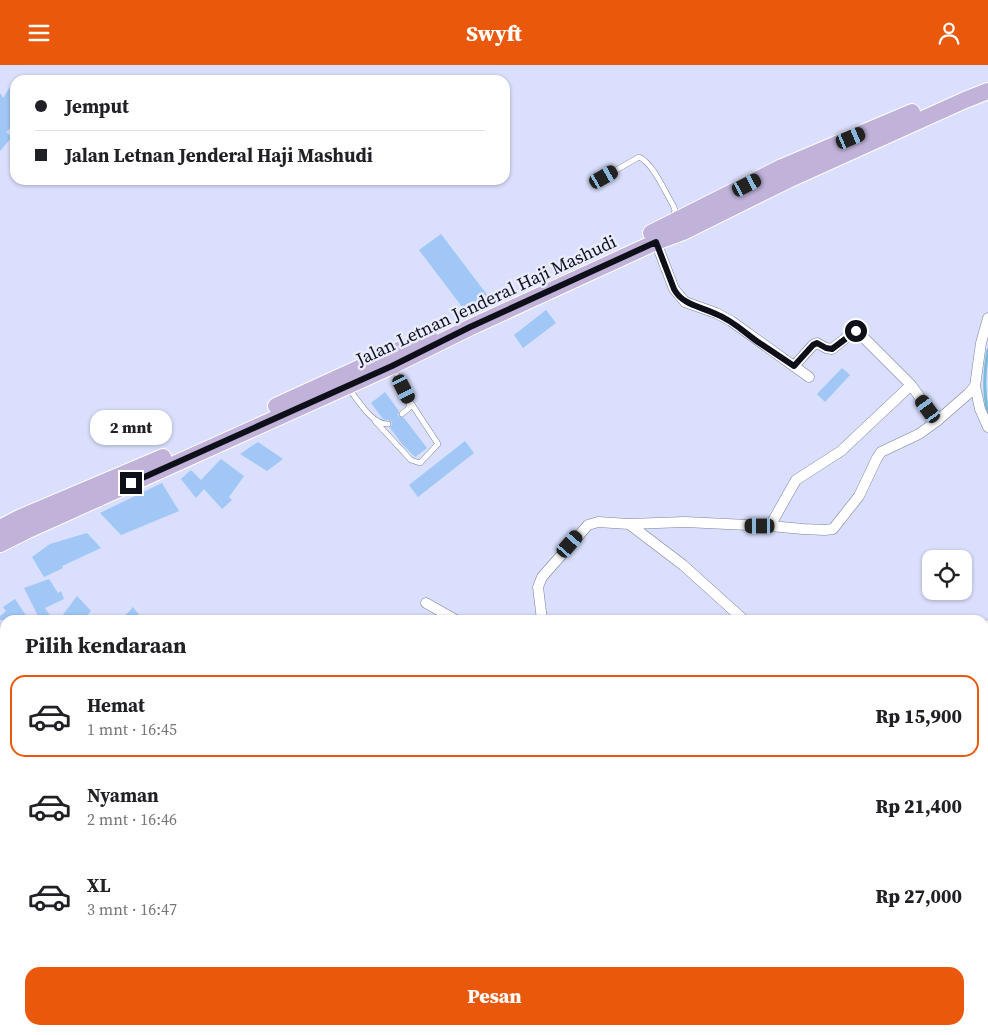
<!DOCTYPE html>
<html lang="id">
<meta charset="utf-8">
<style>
:root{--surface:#fff;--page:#f2f2f2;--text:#202124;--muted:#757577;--line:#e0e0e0;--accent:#ea580c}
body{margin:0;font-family:"Source Serif 4",serif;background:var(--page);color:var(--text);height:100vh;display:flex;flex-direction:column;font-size:19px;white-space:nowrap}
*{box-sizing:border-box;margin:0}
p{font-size:16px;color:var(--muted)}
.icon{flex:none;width:28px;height:28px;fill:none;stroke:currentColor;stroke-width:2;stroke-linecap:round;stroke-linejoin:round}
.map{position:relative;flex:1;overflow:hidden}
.sheet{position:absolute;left:0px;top:550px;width:989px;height:420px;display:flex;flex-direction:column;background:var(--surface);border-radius:15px 15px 0 0;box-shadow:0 1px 4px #0004}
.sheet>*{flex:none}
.guide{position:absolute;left:10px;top:10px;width:500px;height:110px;border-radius:15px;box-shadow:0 1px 4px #0004;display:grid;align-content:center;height:110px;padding:0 25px;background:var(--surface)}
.tools{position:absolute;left:922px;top:485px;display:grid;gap:10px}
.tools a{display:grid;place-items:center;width:50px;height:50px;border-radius:10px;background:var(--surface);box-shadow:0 1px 4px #0004;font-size:25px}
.end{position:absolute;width:22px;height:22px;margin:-11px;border:6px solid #0e0f19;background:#fff;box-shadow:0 0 0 2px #fff}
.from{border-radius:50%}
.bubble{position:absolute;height:35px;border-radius:15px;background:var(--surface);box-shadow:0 1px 4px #0004;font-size:16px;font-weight:800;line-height:35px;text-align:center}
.car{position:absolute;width:15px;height:30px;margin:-15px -8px;border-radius:6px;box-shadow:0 0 4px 1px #0007;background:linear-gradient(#222 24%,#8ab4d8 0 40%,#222 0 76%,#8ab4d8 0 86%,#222 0)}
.guide b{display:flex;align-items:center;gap:18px;height:48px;font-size:19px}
.guide b+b{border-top:1px solid var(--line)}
.guide i{width:12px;height:12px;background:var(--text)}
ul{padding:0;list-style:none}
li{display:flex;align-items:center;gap:15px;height:82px;margin:0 10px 8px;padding:0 15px;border:2px solid transparent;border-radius:15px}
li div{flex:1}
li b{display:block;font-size:19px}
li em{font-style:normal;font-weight:800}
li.active{border-color:var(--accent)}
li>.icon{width:45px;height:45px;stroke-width:1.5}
h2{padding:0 25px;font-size:22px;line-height:60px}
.button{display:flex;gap:10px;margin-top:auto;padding:10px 25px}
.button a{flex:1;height:58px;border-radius:15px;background:var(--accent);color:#fff;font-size:20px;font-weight:800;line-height:58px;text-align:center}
header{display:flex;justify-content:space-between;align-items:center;height:65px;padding:0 25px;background:var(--accent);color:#fff;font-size:22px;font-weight:800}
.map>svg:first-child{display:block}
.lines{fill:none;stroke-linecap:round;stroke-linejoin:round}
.stream{stroke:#7bbbda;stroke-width:3}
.building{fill:#a0c7f6}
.lane-casing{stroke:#7c809b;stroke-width:6}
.street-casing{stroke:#7c809b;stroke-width:11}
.primary-casing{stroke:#fff;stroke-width:18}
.lane{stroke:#fff;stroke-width:5}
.street{stroke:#fff;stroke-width:10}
.primary{stroke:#c1b2da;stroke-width:16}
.route{stroke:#0e0f19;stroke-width:6}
.labels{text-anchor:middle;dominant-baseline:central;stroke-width:5;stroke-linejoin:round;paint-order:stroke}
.street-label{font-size:18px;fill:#0e0f19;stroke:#e9ecff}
</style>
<header><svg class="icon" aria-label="menu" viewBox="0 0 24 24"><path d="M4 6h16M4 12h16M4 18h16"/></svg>Swyft<svg class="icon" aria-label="person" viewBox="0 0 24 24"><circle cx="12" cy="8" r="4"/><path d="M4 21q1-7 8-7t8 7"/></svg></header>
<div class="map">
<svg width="988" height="970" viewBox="0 0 988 970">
<rect width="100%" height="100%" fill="#d9dffc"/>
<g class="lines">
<!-- stream -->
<path class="stream" d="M988 285C984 307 983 327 988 348"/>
</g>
<!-- building -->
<path class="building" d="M15 14V59L6 67 12 72 0 86V28L3 33Z
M441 169 488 231 466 247 419 185Z
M546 245 556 258 523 283 514 270Z
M842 303 850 310 825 337 817 329Z
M385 327 399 346 398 351 404 353 427 383 415 392 402 379 390 363 392 359 391 356 383 354 371 338Z
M465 376 474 388 418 432 409 420Z
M258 377 283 394 267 406 240 389Z
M221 394 244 411 229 432 232 435 222 444 204 424 196 433 181 414 191 405 201 415Z
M162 418 179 446 121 470 100 448Z
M87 468 101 483 62 501 63 503 44 512 32 492 50 479Z
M49 514 58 528 61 526 64 534 45 543 53 555H40L24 523Z
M77 531 91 546 83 555H59Z
M15 534 29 555H0V551L6 546 3 542Z
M133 542 143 555H121Z"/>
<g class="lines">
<defs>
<path id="lane" d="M604 112 639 92C653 98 665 127 673 140L675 145 673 153
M394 304 409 335V343L402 349
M349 324C359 336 371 359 388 359
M375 356 411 395 420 398 438 379 409 335"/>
<path id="street" d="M656 177 674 224 685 237 716 248 731 256 809 312
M988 253 981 278 975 321 980 344 988 362
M794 301 813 280 817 278 826 283 832 284 852 268 857 266 911 320 937 356
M629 459 683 500 744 555
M770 461 796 415 841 386 911 320
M426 538 456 555
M542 555 538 522 542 512 588 460 598 457 629 459 685 457 770 461 803 464 825 465 833 464 859 431 877 393 881 387 919 369 937 356 968 329 975 321
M984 564 988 560
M0 585 5 589
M984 746 988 737
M984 755 988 757
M531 965 536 970
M874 965 881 970"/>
<path id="primary" d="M651 168 782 102 912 47
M276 341 429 271
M0 463 19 453 163 392
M0 479 26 466 392 301 471 262 656 177 683 167 788 115 965 35 988 26"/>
</defs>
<!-- lane casing -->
<use href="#lane" class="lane-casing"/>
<!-- street casing -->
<use href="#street" class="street-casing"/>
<!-- primary casing -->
<use href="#primary" class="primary-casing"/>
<!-- lane -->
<use href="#lane" class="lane"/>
<!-- street -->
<use href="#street" class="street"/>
<!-- primary -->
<use href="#primary" class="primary"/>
</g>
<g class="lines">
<!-- route -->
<path class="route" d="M131 418 392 301 470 262 656 177 674 224C682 240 702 242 716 249 732 255 744 267 758 277 770 285 782 293 794 301L813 280 817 278 826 283 832 284 856 266"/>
</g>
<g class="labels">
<!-- street labels -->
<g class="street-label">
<text transform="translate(486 235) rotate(-25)">Jalan Letnan Jenderal Haji Mashudi</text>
</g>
</g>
</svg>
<div class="tools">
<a><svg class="icon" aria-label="locate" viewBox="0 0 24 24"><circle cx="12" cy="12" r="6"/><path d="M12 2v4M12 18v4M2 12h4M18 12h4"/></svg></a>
</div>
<i class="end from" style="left:856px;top:266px"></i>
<i class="end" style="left:131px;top:418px"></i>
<div class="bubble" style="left:90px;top:345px;width:82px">2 mnt</div>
<i class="car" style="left:851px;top:73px;rotate:67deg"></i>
<i class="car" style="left:604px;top:112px;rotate:60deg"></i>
<i class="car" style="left:747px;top:120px;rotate:63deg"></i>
<i class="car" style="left:404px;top:324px;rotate:153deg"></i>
<i class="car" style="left:928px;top:344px;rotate:324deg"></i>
<i class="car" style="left:760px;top:461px;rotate:270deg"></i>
<i class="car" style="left:570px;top:479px;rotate:41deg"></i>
<div class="guide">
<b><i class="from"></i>Jemput</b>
<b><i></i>Jalan Letnan Jenderal Haji Mashudi</b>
</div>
<section class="sheet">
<h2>Pilih kendaraan</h2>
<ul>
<li class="active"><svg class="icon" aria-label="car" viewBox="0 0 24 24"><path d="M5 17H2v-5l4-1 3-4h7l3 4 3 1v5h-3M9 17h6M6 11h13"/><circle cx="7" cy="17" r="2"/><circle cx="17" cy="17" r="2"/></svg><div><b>Hemat</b><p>1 mnt · 16:45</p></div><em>Rp 15,900</em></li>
<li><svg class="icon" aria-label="car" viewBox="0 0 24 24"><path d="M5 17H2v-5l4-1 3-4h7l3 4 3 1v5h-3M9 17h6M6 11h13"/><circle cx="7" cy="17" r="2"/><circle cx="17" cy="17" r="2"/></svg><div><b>Nyaman</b><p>2 mnt · 16:46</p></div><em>Rp 21,400</em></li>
<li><svg class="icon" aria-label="car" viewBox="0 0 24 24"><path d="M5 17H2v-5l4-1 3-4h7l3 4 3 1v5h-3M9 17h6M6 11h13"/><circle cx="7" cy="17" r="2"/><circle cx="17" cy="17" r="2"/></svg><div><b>XL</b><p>3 mnt · 16:47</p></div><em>Rp 27,000</em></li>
</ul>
<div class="button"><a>Pesan</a></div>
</section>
</div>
